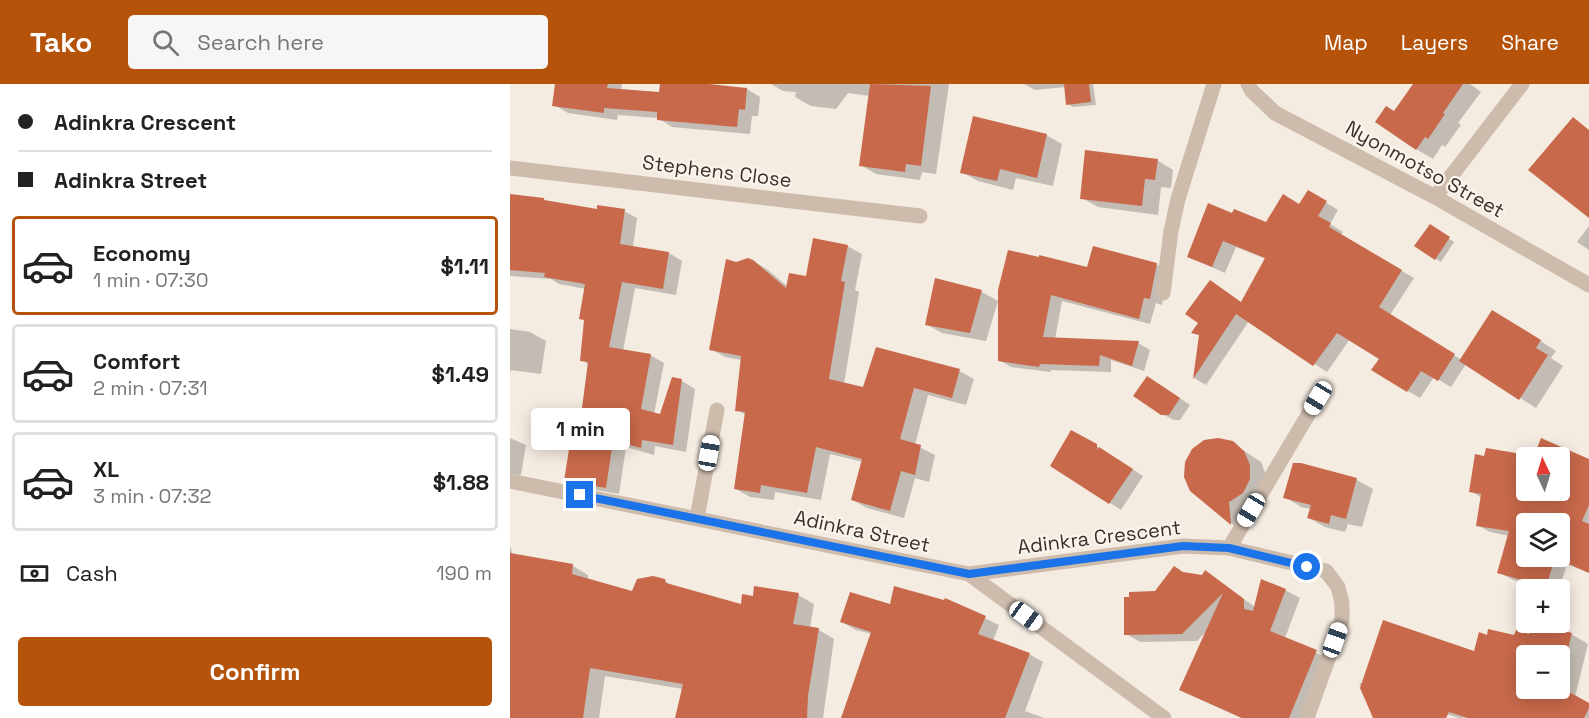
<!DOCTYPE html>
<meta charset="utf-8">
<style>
:root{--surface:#fff;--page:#f6f6f6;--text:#222;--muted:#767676;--line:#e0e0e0;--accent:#b45309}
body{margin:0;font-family:"Space Grotesk",sans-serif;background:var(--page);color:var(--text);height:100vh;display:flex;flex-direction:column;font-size:22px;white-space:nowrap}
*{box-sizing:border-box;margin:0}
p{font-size:20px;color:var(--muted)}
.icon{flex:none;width:33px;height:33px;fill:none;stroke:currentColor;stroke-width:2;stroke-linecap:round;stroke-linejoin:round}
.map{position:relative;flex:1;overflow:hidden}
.drawer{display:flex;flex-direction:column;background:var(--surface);width:510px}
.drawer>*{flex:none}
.banner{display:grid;align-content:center;height:132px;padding:0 18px;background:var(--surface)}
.needle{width:39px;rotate:356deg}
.buttons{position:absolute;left:1006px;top:363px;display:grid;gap:12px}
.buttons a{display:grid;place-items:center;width:54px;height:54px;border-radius:6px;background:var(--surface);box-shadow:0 3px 15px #0003;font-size:30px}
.end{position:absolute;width:27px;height:27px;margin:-14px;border:8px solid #1a73e8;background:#fff;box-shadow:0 0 0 3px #fff}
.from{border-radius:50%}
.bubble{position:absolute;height:42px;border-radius:6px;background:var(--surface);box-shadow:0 3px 15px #0003;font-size:20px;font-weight:700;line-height:42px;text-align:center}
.car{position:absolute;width:18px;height:36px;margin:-18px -9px;border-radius:8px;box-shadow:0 0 4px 2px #0007;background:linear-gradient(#fff 24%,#345 0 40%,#fff 0 76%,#345 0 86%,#fff 0)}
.banner b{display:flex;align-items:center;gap:21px;height:57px;font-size:22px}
.banner b+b{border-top:2px solid var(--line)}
.banner i{width:15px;height:15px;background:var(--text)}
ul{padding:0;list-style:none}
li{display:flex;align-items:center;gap:18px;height:99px;margin:0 12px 9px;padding:0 6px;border:3px solid var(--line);border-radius:6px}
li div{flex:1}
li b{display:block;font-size:22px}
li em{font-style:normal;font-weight:700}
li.selected{border-color:var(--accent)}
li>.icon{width:54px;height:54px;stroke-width:1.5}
.pay{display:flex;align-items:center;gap:15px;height:66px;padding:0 18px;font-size:22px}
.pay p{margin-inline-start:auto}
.primary-button{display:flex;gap:12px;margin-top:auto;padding:12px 18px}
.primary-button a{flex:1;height:69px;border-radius:6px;background:var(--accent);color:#fff;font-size:24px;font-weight:700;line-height:69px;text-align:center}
header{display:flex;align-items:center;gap:36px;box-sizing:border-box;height:84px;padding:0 30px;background:var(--accent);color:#fff}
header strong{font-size:28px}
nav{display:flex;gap:33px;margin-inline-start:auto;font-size:21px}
.search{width:420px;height:54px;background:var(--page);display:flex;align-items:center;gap:15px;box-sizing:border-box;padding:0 21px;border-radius:6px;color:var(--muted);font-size:22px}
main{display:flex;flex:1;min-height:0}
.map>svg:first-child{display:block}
.shadow{fill:#0003;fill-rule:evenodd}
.building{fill:#c8694b;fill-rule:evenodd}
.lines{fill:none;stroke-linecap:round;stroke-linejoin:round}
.lane{stroke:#cdbbac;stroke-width:15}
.street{stroke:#cdbbac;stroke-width:15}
.route{stroke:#1a73e8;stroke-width:8}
.labels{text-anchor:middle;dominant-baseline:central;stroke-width:4.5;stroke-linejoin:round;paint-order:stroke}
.street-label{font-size:20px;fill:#3b302b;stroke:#fbf5ee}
</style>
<header>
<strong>Tako</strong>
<div class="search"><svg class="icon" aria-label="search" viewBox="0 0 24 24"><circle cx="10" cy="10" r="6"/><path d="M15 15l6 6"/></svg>Search here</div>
<nav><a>Map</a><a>Layers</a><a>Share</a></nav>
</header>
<main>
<section class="drawer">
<div class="banner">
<b><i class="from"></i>Adinkra Crescent</b>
<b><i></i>Adinkra Street</b>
</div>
<ul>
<li class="selected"><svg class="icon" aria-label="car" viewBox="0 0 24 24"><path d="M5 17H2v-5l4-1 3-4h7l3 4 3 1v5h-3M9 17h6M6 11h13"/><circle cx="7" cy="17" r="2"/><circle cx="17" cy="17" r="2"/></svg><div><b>Economy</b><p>1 min · 07:30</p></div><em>$1.11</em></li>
<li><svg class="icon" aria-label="car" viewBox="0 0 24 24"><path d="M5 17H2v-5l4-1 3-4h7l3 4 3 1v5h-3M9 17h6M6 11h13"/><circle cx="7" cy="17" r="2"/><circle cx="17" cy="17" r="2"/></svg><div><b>Comfort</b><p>2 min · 07:31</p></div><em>$1.49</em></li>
<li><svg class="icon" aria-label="car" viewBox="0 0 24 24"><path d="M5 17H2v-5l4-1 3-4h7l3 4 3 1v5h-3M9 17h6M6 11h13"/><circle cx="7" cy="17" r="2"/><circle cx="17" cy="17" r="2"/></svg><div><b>XL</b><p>3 min · 07:32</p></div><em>$1.88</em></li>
</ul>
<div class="pay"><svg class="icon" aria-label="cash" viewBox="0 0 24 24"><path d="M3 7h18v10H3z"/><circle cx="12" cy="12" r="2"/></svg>Cash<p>190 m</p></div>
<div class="primary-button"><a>Confirm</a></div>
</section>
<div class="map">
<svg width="1079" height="634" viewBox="0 0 1079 634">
<rect width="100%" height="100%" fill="#f4ebe1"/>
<!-- shadow -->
<path class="shadow" d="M47 0H112L111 6 151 10 152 0H184L237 5 250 13 248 32H242L240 50 162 43 148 34 108 31 107 36 58 29 44 21Z
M261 0H439L426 90 412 88 410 96 366 90 351 81 360 12 338 9 326 25 301 22 285 13 286 8 273 7Z
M514 0H583L586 21 563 23 558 20 556 3 525 6Z
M905 0H960L971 8 948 39 951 41 935 63 932 61 923 75 906 65 884 29Z
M536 51 552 60 543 102 506 94 503 106 468 97 452 88Z
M647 76 663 86 661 104 651 103 648 131 588 123 572 114Z
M799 108 828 126 820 140 833 148 831 151 904 194 880 231 952 276 999 237 1046 267 1041 274 1053 282 1026 324 956 280 941 303 924 293 910 314 898 307 871 274 840 255 817 288 739 237 696 301 684 294 691 252 684 248 732 219 756 175 726 163 715 189 679 173 723 131 757 139 790 122Z
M0 112 34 115 38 118 88 127H114L127 134 123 163 159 169 172 177 166 211 125 204 113 267 140 271 154 279 144 330 151 332 172 297 185 305 176 368 145 362 144 371 116 363 109 410 69 403 55 396 70 348 79 281 72 276 76 205 49 200 41 195 0 192Z
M920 142 944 158 931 178 906 162Z
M1079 142V166L1067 158Z
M337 162 352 170 345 206 349 208 334 300 354 305 449 287 464 295 456 321 418 311 405 361 425 371 419 398 405 394 394 434 357 424 343 416 353 378 320 370 311 416 265 408 264 416 240 413 226 405 236 331 227 326 232 276 215 273 201 265 226 180 243 177 258 186 278 203 297 193Z
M646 180 658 187 652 221 646 219 640 240 552 217 545 255 628 259 640 266 634 287 601 276V288L541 286V288L501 283 489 276 490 206 578 184Z
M427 196 472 208 488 217 476 257 432 249 416 240Z
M0 245 20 248 36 257 31 290 1 286 0 290Z
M649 300 680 321 670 336H664L652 330Z
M0 354 16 361 11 391 0 390Z
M722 359 751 378 756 391 737 448 722 440 681 406Z
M1030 360 1079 376V489L1057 480 1049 506H1036L1001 495 989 488 1000 452 980 448 967 441 972 414 961 407 967 372 1024 373ZM1017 374H1050V406H1017ZM1017 440H1050V472H1017Z
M586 362 633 392 611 426 542 381Z
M791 380 847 396 863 405 852 443 838 440 835 448 815 443 799 434 801 425 791 423 775 413Z
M0 462 3 471 63 482 78 491V496L123 509 154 497 164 502 232 522 244 514 288 511 304 520 300 544 309 546 324 555 313 634H167L173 605 95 592 89 634H0Z
M696 488 745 523 775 506 790 514 775 554 821 576 799 634H731L671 606 697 547 687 557 630 558 616 550 646 509 675 490 693 493Z
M436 516 489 541 483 557 519 570 533 578 515 627 534 634H333L362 550 346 546 332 538 381 522 435 518Z
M1061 550 1078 560 1065 613 1079 620V634H949L867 608 904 634H864L849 598 853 600 965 569 978 552ZM1017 572H1050V604H1017Z"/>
<!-- building -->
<path class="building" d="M45 0H98L97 4 149 8 150 0H199L237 4 235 26 229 25 227 43 147 36V28L94 24V29L42 22Z
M360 0 421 2 411 82 396 80 395 88 349 82Z
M554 0H579L581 18 556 21Z
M903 0H953L933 29 935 30 918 55 915 53 906 66 865 38 876 22 884 27Z
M463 32 537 50 527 94 490 85 487 97 450 89Z
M1063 33 1079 46V134L1018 86Z
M575 66 648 75 645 96 635 95 632 122 570 115Z
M798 106 817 117 808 132 821 139 819 143 892 186 869 223 945 270 928 297 911 287 897 308 861 286 869 275 827 249 803 282 726 230 683 295 689 251 681 249 688 239 675 230 700 196 731 218 755 174 713 157 702 183 677 173 698 119 722 129 724 125 756 138 773 110 789 120Z
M0 110 34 114V116L87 125V121L115 125 110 160 159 168 153 205 112 198 99 263 141 270 131 325 150 330 162 293 172 295 163 361 132 356 131 364 103 357 96 404 54 397 62 346 69 347 78 278 70 277 74 236 69 235 75 200 34 193 35 189 0 186Z
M920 140 940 153 925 176 904 162Z
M303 154 338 161 331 197 335 198 319 295 353 303 366 263 450 285 442 314 404 304 390 355 411 361 405 391 391 387 380 427 341 416 352 375 306 363 297 409 251 401 250 409 224 405 235 328 225 327 231 272 199 266 216 175 226 178 238 174 243 176 276 204 279 189 296 192Z
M583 162 647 179 640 215 634 214 629 235 541 211 533 253 629 257 622 282 590 271 589 282 530 280 529 283 488 277V206L498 166 529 173V171L577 183Z
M425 194 472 206 460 249 415 241Z
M982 226 1031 256 1026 264 1038 271 1009 316 949 277Z
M637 292 670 314 659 331H651L623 312Z
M561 346 587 360V366L589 363 623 385 599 420 540 382Z
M708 354 723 357 734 367 740 381V395L733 409 719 418 721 441 680 407 674 393 675 378 682 365 694 356Z
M1031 354 1079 375V421L1072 437 1079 440V489L1045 474 1036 503 987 489 999 447 966 442 971 410 959 408 965 370 974 372 976 364 1024 372ZM1017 374H1050V406H1017ZM1017 440H1050V472H1017Z
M783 379H791L847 394 836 435 821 431 819 440 797 434 801 421 773 414Z
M0 469 63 480 62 490 122 507 127 495 143 492 155 495 156 499 231 520 232 510 243 512 244 502 289 509 283 540 309 544 298 612 297 634H165L173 600 80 584 73 634H0Z
M664 482 673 488 692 491 695 486 734 515V525L743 527 751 495 776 505 760 547 807 566 779 634H732L669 606 713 509 672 550 614 551V513H619V508L645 507Z
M384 502 434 516 435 514 476 532 468 550 520 569 495 634H331L361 548 330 538 340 508 380 520Z
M873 536 964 567 969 548 977 551 978 545 1004 551 1006 546 1019 550 1022 539 1062 549 1050 596V572H1017V604L1050 603 1079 619V624L1074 634H958L939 628 936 634H863L850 604Z"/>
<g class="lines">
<!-- lane -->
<path class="lane" d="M653 209 661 147 668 115 704 0
M719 464 808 314"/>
<!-- street -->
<path class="street" d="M738 0 741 6 765 29 925 113 1079 201
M0 84 410 132
M925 113 1012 0
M0 397 459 490 654 634
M187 434 207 326
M459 490 673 462 719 464 816 487 828 503 832 519V536L797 634"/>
</g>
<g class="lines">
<!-- route -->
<path class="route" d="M70 411 459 490 673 462 719 464 797 483"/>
</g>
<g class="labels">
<!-- street labels -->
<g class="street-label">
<text transform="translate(915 85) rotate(29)">Nyonmotso Street</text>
<text transform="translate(207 87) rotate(7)">Stephens Close</text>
<text transform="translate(352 447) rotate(12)">Adinkra Street</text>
<text transform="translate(589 453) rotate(-7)">Adinkra Crescent</text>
</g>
</g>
</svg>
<div class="buttons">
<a><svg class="needle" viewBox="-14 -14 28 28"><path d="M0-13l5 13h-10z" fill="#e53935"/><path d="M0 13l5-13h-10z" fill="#767676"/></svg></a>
<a><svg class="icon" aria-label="layers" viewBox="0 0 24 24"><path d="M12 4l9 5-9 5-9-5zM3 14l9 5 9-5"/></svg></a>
<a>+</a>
<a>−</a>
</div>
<i class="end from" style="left:797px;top:483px"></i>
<i class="end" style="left:70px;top:411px"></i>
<div class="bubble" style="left:21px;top:324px;width:99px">1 min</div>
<i class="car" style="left:808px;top:314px;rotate:211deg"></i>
<i class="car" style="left:199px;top:369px;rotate:10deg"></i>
<i class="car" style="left:741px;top:426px;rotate:211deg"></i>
<i class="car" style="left:516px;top:532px;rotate:126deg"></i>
<i class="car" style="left:825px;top:556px;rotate:20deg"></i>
</div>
</main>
